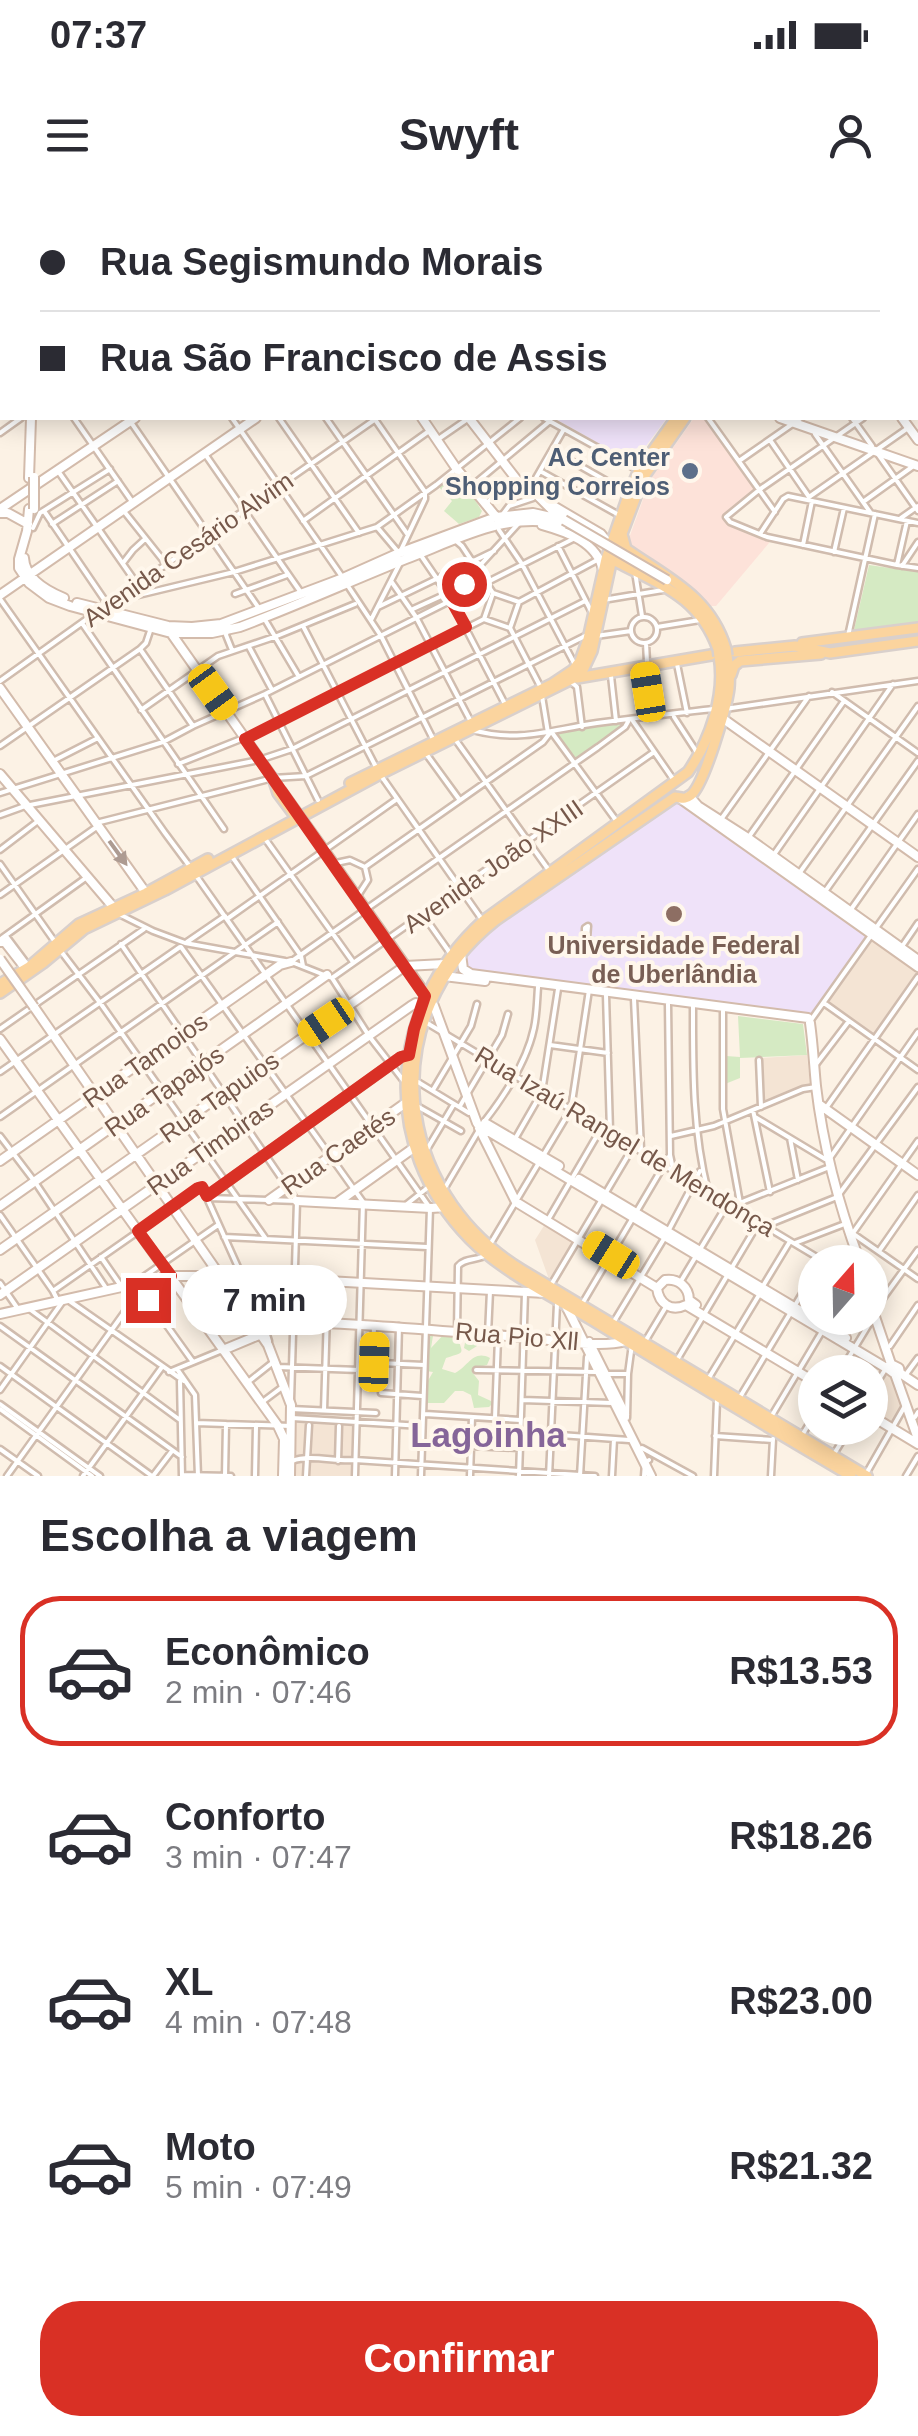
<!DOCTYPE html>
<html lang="pt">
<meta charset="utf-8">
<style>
:root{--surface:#fff;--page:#f7f7f7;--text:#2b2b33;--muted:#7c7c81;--line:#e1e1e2;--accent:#d93025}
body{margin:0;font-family:Arial,sans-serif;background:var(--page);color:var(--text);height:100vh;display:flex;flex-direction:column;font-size:38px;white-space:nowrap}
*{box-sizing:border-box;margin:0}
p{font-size:32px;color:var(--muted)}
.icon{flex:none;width:55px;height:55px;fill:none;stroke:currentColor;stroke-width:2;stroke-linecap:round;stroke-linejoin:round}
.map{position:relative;height:1276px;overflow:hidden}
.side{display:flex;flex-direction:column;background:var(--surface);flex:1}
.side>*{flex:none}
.banner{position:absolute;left:0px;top:0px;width:920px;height:220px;box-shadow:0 5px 25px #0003;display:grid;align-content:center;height:220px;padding:0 40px;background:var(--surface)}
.needle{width:65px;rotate:20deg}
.tools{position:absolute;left:798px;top:1045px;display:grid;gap:20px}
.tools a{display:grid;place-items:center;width:90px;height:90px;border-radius:50%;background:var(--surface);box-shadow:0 5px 25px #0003;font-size:50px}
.end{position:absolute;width:45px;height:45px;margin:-22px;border:12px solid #d93025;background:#fff;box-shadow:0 0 0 5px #fff}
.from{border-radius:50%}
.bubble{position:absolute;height:70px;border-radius:35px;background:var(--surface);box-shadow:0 5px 25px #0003;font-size:32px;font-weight:800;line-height:70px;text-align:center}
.car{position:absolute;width:30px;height:60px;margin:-30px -15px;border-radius:12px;box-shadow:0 0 8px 2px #0007;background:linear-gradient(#f5c518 24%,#345 0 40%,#f5c518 0 76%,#345 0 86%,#f5c518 0)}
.banner b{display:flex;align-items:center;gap:35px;height:95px;font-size:38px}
.banner b+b{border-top:2px solid var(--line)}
.banner i{width:25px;height:25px;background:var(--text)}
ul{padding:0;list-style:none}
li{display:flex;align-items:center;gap:30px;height:150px;margin:0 20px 15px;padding:0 20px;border:5px solid transparent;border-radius:40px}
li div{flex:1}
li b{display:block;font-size:38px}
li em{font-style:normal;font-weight:800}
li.current{border-color:var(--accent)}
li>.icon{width:90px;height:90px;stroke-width:1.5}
h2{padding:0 40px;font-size:45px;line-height:120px}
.primary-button{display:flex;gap:20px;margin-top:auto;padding:20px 40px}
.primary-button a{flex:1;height:115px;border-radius:40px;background:var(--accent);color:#fff;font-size:40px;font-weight:800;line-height:115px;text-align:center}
.status{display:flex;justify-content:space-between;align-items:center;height:70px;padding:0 50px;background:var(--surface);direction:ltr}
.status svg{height:28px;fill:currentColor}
header{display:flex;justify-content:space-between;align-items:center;height:130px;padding:0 40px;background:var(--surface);font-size:45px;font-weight:800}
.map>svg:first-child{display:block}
.residential{fill:#f4e4d4}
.commercial{fill:#fde2d9}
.education{fill:#efe2f9}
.green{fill:#d5eac3}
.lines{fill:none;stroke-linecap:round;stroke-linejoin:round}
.street-casing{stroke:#d0bcae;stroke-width:9}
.secondary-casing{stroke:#d3bbab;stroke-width:12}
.primary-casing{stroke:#d9d0cc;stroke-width:14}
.street{stroke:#fff;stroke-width:4}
.secondary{stroke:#fff;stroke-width:8}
.primary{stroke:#fbd49e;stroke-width:9}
.secondary-bridge-casing{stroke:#d3bbab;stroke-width:12;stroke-linecap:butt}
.primary-bridge-casing{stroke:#d9d0cc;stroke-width:14;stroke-linecap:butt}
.secondary-bridge{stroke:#fff;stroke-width:8}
.primary-bridge{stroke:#fbd49e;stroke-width:9}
.oneway{fill:#ad9b92}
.route{stroke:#d93025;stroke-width:12}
.service-dot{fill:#5c6f8a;stroke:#fff7ec;stroke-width:4}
.education-dot{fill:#8d6e63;stroke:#fff7ec;stroke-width:4}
.labels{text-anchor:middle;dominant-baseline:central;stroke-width:8;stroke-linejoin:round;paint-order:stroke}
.service-label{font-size:25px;font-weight:bold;fill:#4e5e75;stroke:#fff7ec;text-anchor:end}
.street-label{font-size:25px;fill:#76584a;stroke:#fff7ec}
.education-label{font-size:25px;font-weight:bold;fill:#785e54;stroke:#fff7ec}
.district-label{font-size:35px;font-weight:bold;fill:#856599;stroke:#fff7ec}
</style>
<div class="status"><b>07:37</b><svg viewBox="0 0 49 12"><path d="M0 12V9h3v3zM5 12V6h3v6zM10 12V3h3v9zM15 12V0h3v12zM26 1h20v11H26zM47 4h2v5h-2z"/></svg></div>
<header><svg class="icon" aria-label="menu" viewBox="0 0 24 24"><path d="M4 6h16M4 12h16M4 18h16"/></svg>Swyft<svg class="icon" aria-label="person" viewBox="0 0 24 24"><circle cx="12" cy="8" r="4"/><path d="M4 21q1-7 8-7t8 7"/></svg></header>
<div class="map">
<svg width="918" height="1276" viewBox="0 0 918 1276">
<rect width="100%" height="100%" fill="#fcf2e5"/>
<!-- residential -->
<path class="residential" d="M873 738 918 769 874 835 828 802Z
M807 855 810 884 763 903 761 858Z
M547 1021 577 1040 551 1085 535 1040Z
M886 1168 895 1174 906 1204 894 1225 870 1210V1194Z
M292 1219 356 1223 355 1276H290Z"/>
<!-- commercial -->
<path class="commercial" d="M694 218H706L758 291 727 314V319L770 338 769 343 716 406H711L674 374 635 350 628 341 650 280Z"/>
<!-- education -->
<path class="education" d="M554 218H667L633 263Z
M675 601 680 602 868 736 815 814 808 816 466 769 464 755 500 721Z"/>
<!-- green -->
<path class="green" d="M456 271 482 311 479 317 459 324 444 311 452 301 438 286Z
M869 365 918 372V425L854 430Z
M624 524 577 560 557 533 595 525Z
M738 816 803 824 807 855 740 858V878L725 884 726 856 740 857Z
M445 1133H473L480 1138 477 1146 469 1151 464 1148 466 1137 462 1134 458 1135C461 1155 468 1151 446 1158L442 1169 455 1173C468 1167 473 1149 490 1158L487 1165 474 1168 472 1172 479 1181 478 1195 491 1201 492 1204 489 1207 474 1208 471 1195 463 1191H455L444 1203H425L426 1184 433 1172 426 1171V1149L431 1134 433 1136 431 1148Z"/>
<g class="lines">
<defs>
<path id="street" d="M175 0 177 2
M222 0 224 2
M367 0 369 2
M415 0 417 2
M463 0 464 2
M510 0 512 2
M556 0 558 2
M604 0 605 2
M652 0 654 2
M700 0 701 2
M795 0 797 2
M842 0 844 2
M890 0 892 2
M0 2 2 3
M102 2V0
M186 2 189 0
M257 2 261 0
M331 2 335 0
M684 2 688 0
M776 2 779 0
M834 2 838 0
M918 40V41
M918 87V89
M918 171V172
M74 218 133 303
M128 218 258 407
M232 218 343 378
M279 218 359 333
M326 218 408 335
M374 218 425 292V299L400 352
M544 218 636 269
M708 218 775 312
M852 218 872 246
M863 218 759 290 726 317 730 322 767 337 897 365 918 368
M0 233 21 218
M815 234 870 312
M437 240 469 218
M770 240 809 297
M552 250 626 292
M205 254 302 394
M878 254 918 311
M739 261 801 218
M58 271 137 384
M540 271 619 315
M473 285 550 221
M529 290 564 229
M809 297 908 228
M863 302 912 267
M485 304 516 279
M123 310 166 364
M44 311 108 405
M503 314 509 306 533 298
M901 318 918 306
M303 321 429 231
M52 324 118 281
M377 327 399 353
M33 328 40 313 110 269
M499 330 522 364 575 465
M760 334 783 299 788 296 918 323
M455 340 462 346 493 393
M803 345 812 301
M558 346 592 413
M834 352 844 308
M420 354 450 398 506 506
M123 363 133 350 145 339
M897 365 907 321
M902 366 918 342
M635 372 642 416
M391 381 416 417 470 520
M348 386 381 436 433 539
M493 393 519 402 510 428 484 419Z
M235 394 287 375
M450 398 520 322
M0 399 165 633 191 668
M118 400 234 372 377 327 436 285 520 218
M603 400 663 390
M519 402 599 359
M378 407 494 351
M102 409 377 218
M413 409 459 388
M631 430a13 13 0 1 1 26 0a13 13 0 1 1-26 0Z
M264 418 299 477
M371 420 401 361
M82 423 224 629
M303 426 377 569
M657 427 700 420
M510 428 540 486
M227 430 226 435 232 450
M596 436 631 431
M848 436 875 314
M646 443 647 462
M249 447 272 490
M140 449 193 526
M677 464 687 513
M643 467 652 517
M611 476 616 521
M0 481 94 414
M570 481 577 487 582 527
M832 492 918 553
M265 494 318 600
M542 496 548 533
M725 509 918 481
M141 510 218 456 277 436 355 404
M674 517 696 551
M633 521 673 579
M472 530C521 543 549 530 597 523 636 518 675 513 714 509
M553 534 618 623
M455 539 548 669
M0 546 140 449 146 443 150 431
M427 555 459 599
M53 561 98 538
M178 564 266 529 484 419
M382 577 483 721
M0 593 163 542 193 526 265 494 575 338
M0 615 25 606 259 560 292 549 585 401
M722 618 809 496
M96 623 273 578 306 576 587 435
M748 638 844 501
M266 640 353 762
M0 650 38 621
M775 653 893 484
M233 658 301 756 303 766
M336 663 350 660 365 667 368 680 357 697
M0 664 55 742
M365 667 543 542 550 533
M798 675 918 506
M197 677 430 1008 421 1276
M824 693 918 561
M0 695 98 626
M852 708 918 614
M117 713 153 731 185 743 285 761
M424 716 450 753
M227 719 397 599
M876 728 918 669
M6 736 27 764
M2 738 87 677
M187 742 225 716
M121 744 297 1001 291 1200
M584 746 587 739 588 726 585 728V741
M181 747 363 1002 355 1276
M901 748 918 723
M60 750 101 804 266 1039
M292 761 598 547 625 527 629 520
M294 763 332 778 369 836 403 880
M332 778 654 552
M606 795 610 931
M634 799 641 949
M693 803C693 867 692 928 708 992
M824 803 918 870
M668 804 670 955 673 969
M723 811V909L740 1003
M811 820 872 734
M427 823 825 1062
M0 829 144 729
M550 845 608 853
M759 860 761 907
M817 863 849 821
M0 872 180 747
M418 882 469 913
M433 890 471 826 477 804
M417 906 461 931
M460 906 502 835 508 814
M826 908 918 777
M753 910 770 992
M0 917 278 722
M755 917 825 959 830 958 918 832
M484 922C505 895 527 861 534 828 537 814 537 800 538 787
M0 936 35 982 106 1088
M671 936 714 926 803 889 816 887
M790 938 798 980
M515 939 542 892 558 789
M426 951 454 904
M446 986 479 930
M208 998 297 1001
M742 1002 827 968
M407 1004 431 985
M0 1015 53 1091 58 1101
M549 1018 602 927
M765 1026 837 997 918 887
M852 1033 918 1079
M853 1033 918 941
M224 1037 427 1047
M491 1043 571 909 589 790
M795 1043 842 1025
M879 1051 918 995
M101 1057 121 1086
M822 1061 855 1049
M267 1078 273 1122
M681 1081 728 1003
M136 1082 218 1025
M0 1083 18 1109
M551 1085 633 947
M763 1086 789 1043
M140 1088 193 1162
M53 1091 202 987 264 1125 269 1141
M68 1100 184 1181
M582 1104 670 955
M28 1108 180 1220
M876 1108 918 1050
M613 1123 665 1037 700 971
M0 1126 182 1257
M457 1131 458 1066C465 1057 479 1061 488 1054
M488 1134 490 1091
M646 1140 667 1105
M890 1146 918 1105
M677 1160 759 1022
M373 1161 374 1126
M359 1162 424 1165
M277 1164 278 1167 359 1170
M0 1166 152 1276
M177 1169 195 1195 198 1276
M476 1170 596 1172
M169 1172 220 1151
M840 1172 874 1116
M907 1173 918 1158
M608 1174H628
M180 1181 182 1276
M707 1181 759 1095
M248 1182 272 1163
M0 1190 63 1101
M381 1193 422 1196
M870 1194 886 1168
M740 1197 815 1072
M522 1200 612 1203
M261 1203 281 1188
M0 1204 100 1276
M0 1209 92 1276
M291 1209 376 1213
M324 1210 328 1082
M425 1214 520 1220
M771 1217 830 1118
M915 1217 918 1212
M292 1218 422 1226
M495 1218 498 1138
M627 1218 628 1174 632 1144
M196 1223 291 1226
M519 1232 629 1240
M715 1236 773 1240
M801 1237 815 1214
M424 1244 519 1248
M642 1248 693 1276
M0 1249 38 1276
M834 1254 850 1228
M292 1261C311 1254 335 1262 355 1260L595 1276
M338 1261 339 1226
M866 1274 906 1204
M182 1275 231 1276
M7 1276 141 1089
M83 1276 162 1167
M153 1276 172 1251
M225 1276 226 1224
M255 1276 256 1226
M306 1276 309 1225
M395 1276 399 1126
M470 1276 472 1217
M519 1276 525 1093
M549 1276 557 1104
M580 1276 587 1157
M612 1276 614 1239
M644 1276 645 1263 649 1260
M714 1276 717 1200
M771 1276 773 1239
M906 1276 918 1256"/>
<path id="secondary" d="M270 0 272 2
M319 0 321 2
M747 0 749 2
M50 2V0
M145 2 148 0
M161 2 164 0
M443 2 446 0
M566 2 569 0
M0 55 2 56
M0 66H2
M918 66V65
M918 73V72
M0 104 2 109
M0 117 2 120
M0 130 2 129
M0 182H1
M422 218 456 268 497 318
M469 218 520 284 538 296 558 316
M780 218 918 266
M902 218 918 240
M29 278 31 218
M550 304 601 334 610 345
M0 309 135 218
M29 309 27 331 19 359V368L29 383 49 398 70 406 171 433H212L240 427C296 406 351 381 406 359 456 340 509 310 563 325
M0 313H8L28 324
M542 325C567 332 597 342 603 370
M24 358C25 378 47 391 64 398
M0 395 256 218
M77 403 168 426 192 427 221 424 343 378 399 353 496 317 533 313 564 320
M171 433 275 581
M0 488 146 693
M722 518 918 657
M0 574 114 708
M689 596 698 606 748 638 918 760
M681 599 918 767
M322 647 434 806 477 923
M0 742H5L26 769
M461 754 463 769 471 774 808 818
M444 776 485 781
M34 807 268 1145 291 1205 290 1276
M810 823C813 844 814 865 816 886 823 946 839 1006 860 1062
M0 839 278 1226 284 1239 283 1276
M820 905 918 975
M485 923 559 966
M479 928 516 1002 657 1088C659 1104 671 1112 686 1105L815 1182
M483 928 888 1169
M0 961 280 765 291 762
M579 979 846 1138
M207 996 401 857 409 855
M269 1000 407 902
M297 1001 431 1008 447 1007
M338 1002 415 947
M0 1006 327 775
M0 1050 405 766 444 764
M657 1088 665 1080C678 1078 689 1087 689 1100L696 1105
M0 1095 411 806 416 803 422 805
M870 1102 891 1164 887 1168 895 1174 900 1173 899 1168 891 1164
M565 1104 651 1276
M0 1114 171 1076H235L545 1093
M589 1142 625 1214
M223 1150 259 1135 264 1125 273 1122C356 1122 437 1131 519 1137 551 1139 597 1149 626 1141
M900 1173 918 1185
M895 1174 918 1239
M870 1215 918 1244"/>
<path id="primary" d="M808 2 809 0
M816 2 818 0
M622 334 626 349C669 379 710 396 726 449
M614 356 617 362C663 386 699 397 718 449
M802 443 918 428
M735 452 795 446 830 453 918 441
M719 456C726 495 710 540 688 572L483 721C388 808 378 945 470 1039 504 1073 556 1098 597 1123 681 1175 766 1226 851 1276
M731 475 734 466 740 461 821 454
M577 478 711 455
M273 578 278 593 293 613
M350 583 552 484 573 470 580 461 588 439 606 359 629 293 639 270 676 218
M675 597 496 720C374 816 392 991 522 1070L867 1276
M675 597C683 598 684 600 691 595 704 585 727 506 729 488 730 477 729 466 727 456
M0 784 29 767 79 724 146 693 208 659
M0 793 43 763 84 729 165 690 380 574 574 478 584 468 592 451 611 363 643 278 685 218"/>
</defs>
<!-- street casing -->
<use href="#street" class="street-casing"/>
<!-- secondary casing -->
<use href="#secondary" class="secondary-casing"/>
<!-- primary casing -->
<use href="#primary" class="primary-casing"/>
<!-- street -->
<use href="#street" class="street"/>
<!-- secondary -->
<use href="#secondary" class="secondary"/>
<!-- primary -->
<use href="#primary" class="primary"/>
<defs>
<path id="secondary-bridge" d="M34 309V277
M564 320 667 380
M281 590 322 647
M0 759 34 807"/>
<path id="primary-bridge" d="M718 449 719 456
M726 449 727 456"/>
</defs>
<!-- secondary-bridge casing -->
<use href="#secondary-bridge" class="secondary-bridge-casing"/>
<!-- primary-bridge casing -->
<use href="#primary-bridge" class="primary-bridge-casing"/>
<!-- secondary-bridge -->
<use href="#secondary-bridge" class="secondary-bridge"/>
<!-- primary-bridge -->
<use href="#primary-bridge" class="primary-bridge"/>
</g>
<!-- one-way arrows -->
<defs><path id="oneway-solid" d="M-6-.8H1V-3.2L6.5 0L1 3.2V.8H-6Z" transform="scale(2.5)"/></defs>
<use class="oneway" href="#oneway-solid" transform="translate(118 653) rotate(54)"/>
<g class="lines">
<!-- route -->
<path class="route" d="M148 1100 138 1084 171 1076 138 1031 198 988 202 987 207 996 401 857 409 855 414 829 425 796 245 539 466 427 450 398 464 384"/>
</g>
<!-- markers -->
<circle class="service-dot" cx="690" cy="271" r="10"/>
<circle class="education-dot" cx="674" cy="714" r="10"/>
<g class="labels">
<!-- service labels -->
<g class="service-label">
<text x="670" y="257">AC Center<tspan x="670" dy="29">Shopping Correios</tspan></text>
</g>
<!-- street labels -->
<g class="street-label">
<text transform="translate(188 349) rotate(-35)">Avenida Cesário Alvim</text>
<text transform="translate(493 666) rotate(-35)">Avenida João XXIII</text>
<text transform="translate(145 860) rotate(-35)">Rua Tamoios</text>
<text transform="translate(164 891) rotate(-35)">Rua Tapajós</text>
<text transform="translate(219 897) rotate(-35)">Rua Tapuios</text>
<text transform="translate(625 941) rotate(31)">Rua Izaú Rangel de Mendonça</text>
<text transform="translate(210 947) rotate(-35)">Rua Timbiras</text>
<text transform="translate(338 951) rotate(-35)">Rua Caetés</text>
<text transform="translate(517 1136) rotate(5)">Rua Pio Xll</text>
</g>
<!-- education labels -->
<g class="education-label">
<text x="674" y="745">Universidade Federal<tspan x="674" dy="29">de Uberlândia</tspan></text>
</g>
<!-- district labels -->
<g class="district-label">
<text x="488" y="1234">Lagoinha</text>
</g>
</g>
</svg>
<div class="tools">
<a><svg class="needle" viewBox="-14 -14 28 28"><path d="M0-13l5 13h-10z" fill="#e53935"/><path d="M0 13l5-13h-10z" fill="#7c7c81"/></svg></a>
<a><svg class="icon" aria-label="layers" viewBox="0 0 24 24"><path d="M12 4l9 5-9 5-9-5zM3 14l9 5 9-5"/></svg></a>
</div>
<i class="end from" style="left:464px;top:384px"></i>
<i class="end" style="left:148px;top:1100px"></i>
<div class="bubble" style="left:182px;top:1065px;width:165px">7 min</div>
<i class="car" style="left:213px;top:492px;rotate:144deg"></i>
<i class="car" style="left:648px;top:492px;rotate:351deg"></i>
<i class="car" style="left:326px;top:822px;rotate:236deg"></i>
<i class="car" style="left:611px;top:1055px;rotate:302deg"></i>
<i class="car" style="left:374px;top:1162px;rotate:2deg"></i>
<div class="banner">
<b><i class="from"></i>Rua Segismundo Morais</b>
<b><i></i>Rua São Francisco de Assis</b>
</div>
</div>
<section class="side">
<h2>Escolha a viagem</h2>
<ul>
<li class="current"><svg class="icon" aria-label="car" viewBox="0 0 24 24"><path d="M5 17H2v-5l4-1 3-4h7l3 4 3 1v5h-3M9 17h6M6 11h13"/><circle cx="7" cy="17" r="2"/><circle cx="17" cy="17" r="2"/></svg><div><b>Econômico</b><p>2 min · 07:46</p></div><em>R$13.53</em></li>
<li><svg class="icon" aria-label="car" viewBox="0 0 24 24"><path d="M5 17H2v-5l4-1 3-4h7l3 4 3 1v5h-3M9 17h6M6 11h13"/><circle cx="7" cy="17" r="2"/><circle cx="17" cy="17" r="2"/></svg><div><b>Conforto</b><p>3 min · 07:47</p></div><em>R$18.26</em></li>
<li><svg class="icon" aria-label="car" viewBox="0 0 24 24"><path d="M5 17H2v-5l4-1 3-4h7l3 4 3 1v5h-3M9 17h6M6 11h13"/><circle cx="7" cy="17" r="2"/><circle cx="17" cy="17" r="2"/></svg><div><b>XL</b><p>4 min · 07:48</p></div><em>R$23.00</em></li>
<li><svg class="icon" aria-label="car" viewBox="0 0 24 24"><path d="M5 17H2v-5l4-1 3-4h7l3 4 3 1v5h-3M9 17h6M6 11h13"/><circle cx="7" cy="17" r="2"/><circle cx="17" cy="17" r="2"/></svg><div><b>Moto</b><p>5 min · 07:49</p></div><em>R$21.32</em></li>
</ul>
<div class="primary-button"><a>Confirmar</a></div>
</section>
